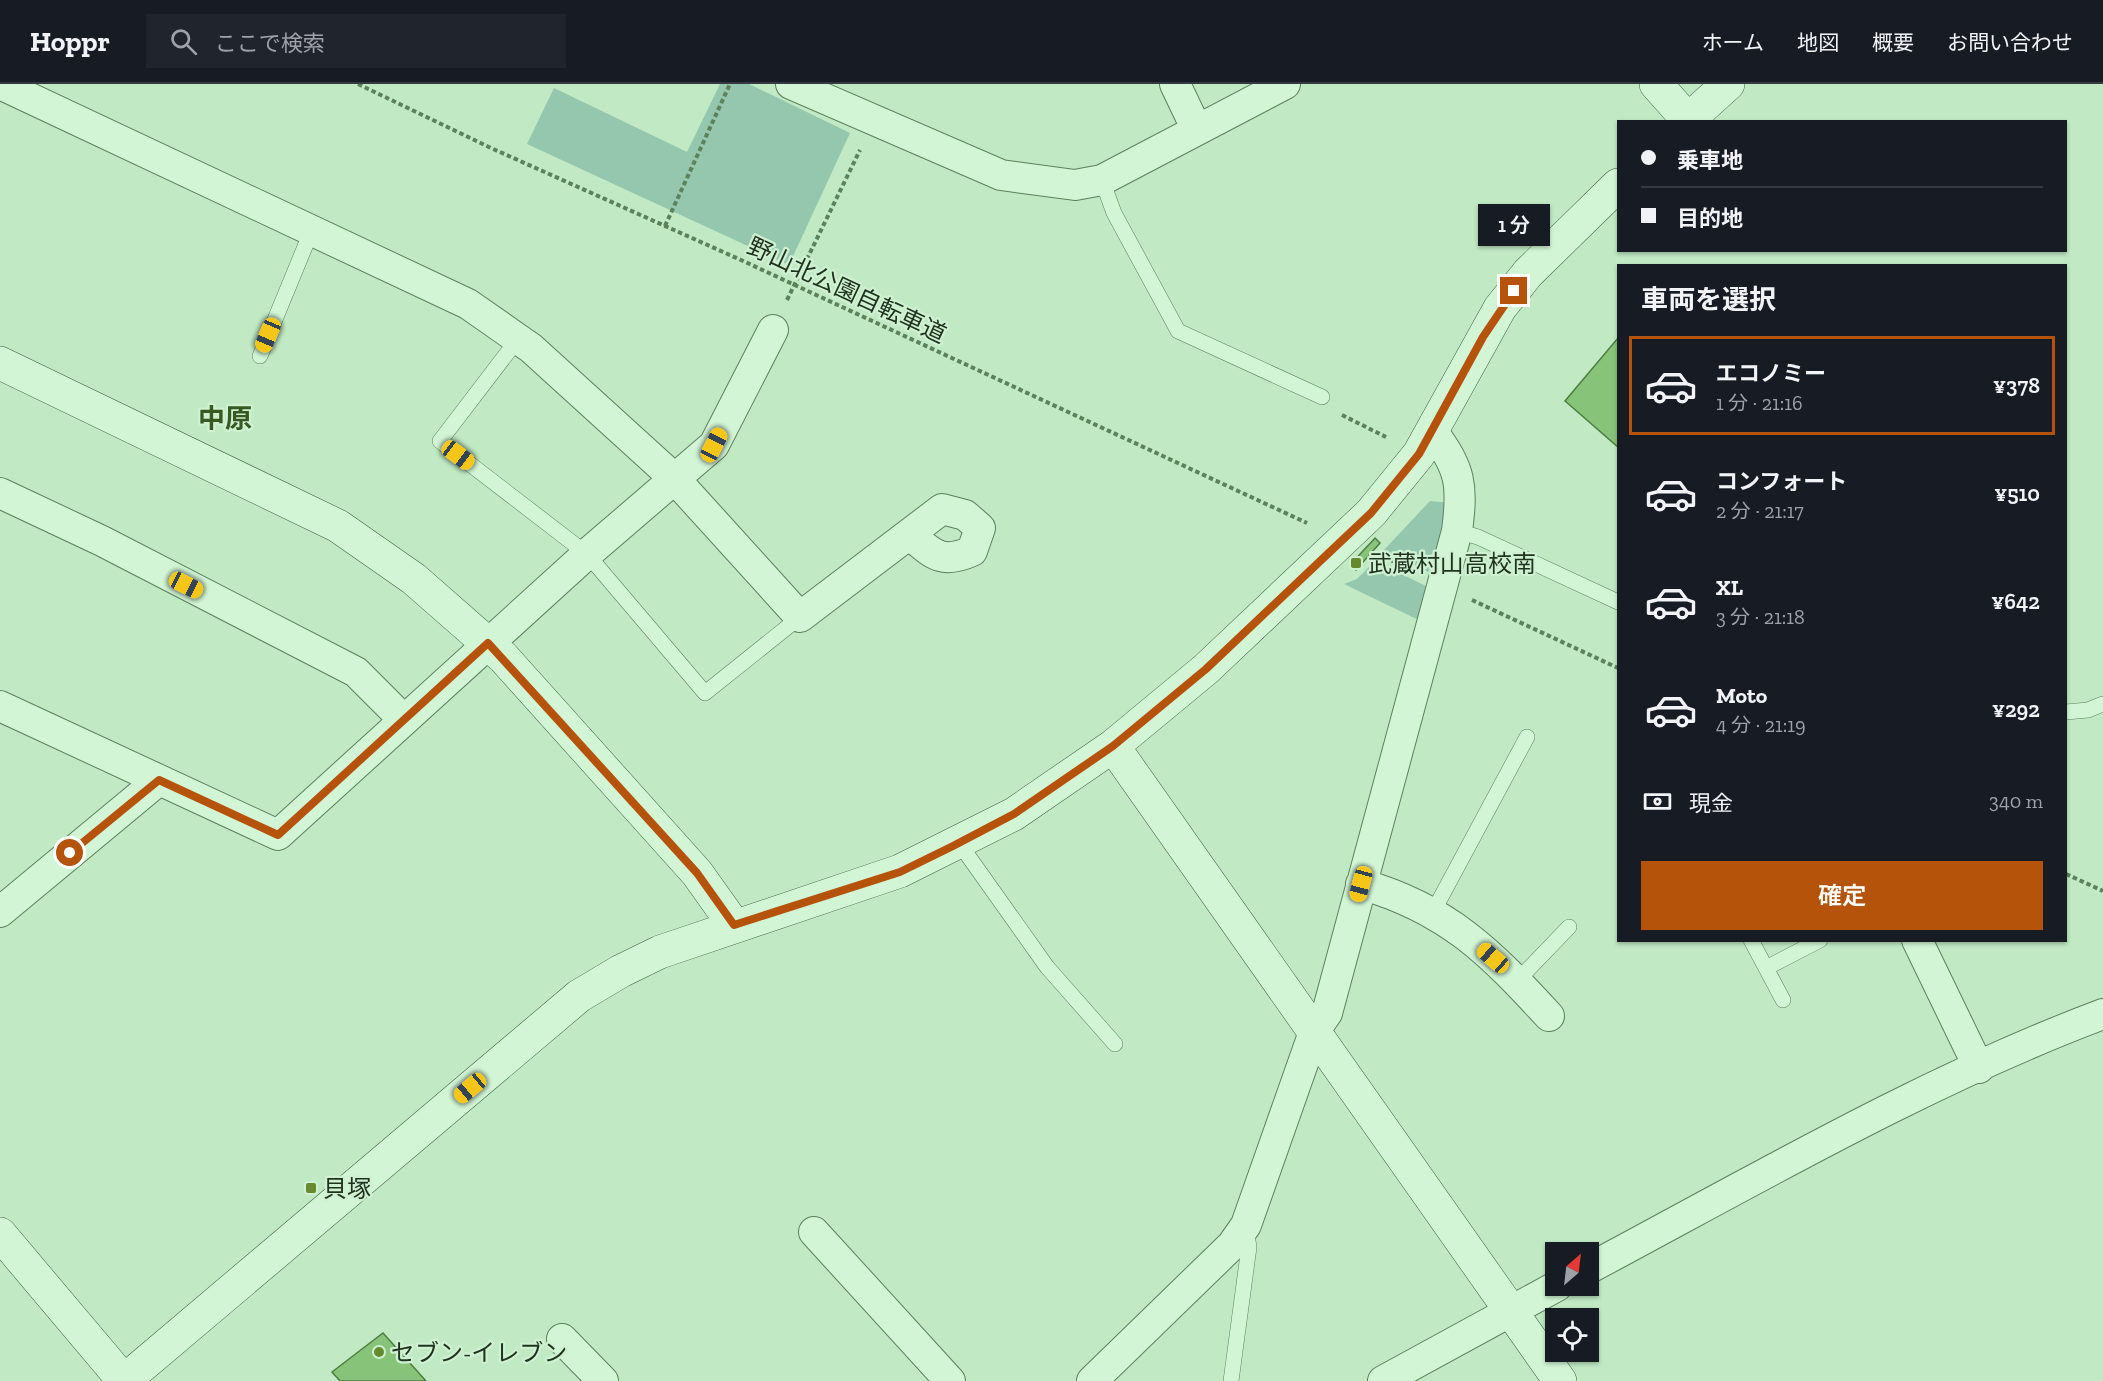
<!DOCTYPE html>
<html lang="ja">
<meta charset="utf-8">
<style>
:root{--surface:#171b24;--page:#20242c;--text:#f1f3f6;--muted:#9ea1a6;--line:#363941;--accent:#b45309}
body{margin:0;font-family:"Zilla Slab","Noto Sans JP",serif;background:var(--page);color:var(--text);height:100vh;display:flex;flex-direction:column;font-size:22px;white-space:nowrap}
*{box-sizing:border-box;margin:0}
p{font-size:20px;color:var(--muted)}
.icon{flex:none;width:33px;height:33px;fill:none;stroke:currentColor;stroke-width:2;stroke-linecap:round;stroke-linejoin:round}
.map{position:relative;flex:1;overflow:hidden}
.sheet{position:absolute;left:1617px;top:180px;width:450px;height:678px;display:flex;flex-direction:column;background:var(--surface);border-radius:0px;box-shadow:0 2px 4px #0004}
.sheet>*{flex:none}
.banner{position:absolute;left:1617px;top:36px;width:450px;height:132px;border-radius:0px;box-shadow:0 2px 4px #0004;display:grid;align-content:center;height:132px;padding:0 24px;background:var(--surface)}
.needle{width:39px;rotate:28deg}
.controls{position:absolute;left:1545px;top:1158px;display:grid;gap:12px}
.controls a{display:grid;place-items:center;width:54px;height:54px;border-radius:0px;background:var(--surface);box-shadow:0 2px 4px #0004;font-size:30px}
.end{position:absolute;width:27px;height:27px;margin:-14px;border:8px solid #b45309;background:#fff;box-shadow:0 0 0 3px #fff}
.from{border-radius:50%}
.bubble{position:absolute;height:42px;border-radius:0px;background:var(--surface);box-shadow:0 2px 4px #0004;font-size:20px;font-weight:600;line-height:42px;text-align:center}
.car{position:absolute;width:18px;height:36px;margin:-18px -9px;border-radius:8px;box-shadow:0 0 4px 2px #0007;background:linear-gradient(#f5c518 24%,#345 0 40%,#f5c518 0 76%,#345 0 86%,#f5c518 0)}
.banner b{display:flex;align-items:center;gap:21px;height:57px;font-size:22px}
.banner b+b{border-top:2px solid var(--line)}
.banner i{width:15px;height:15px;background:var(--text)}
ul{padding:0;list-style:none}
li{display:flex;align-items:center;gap:18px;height:99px;margin:0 12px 9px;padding:0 12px;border:3px solid transparent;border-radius:0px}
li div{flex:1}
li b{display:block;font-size:22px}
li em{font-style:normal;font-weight:600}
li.selected{border-color:var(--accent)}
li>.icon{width:54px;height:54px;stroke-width:1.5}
h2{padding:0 24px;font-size:27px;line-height:72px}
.pay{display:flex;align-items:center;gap:15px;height:66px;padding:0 24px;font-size:22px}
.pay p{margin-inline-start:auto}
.primary-button{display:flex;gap:12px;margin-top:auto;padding:12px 24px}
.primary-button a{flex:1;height:69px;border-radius:0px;background:var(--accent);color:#fff;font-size:24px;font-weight:600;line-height:69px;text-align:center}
header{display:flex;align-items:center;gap:36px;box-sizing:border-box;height:84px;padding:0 30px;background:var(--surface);border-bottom:2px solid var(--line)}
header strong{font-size:28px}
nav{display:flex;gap:33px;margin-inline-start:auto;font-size:21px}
.search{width:420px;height:54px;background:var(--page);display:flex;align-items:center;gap:15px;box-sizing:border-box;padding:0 21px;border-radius:0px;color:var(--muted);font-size:22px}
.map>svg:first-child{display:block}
.green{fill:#95c6ae}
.building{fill:#87c479;stroke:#4e7e42;stroke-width:1.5}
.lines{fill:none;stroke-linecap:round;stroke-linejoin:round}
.lane-casing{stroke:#5d815a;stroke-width:16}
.street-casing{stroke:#5d815a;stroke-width:32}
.secondary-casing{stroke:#41623d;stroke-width:34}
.path{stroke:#5d815a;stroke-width:4;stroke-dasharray:4.5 3;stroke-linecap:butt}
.lane{stroke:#d2f5d6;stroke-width:15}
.street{stroke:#d2f5d6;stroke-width:30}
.secondary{stroke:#d2f5d6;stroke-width:33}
.route{stroke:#b45309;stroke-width:8}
.poi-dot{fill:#678a2f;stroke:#cff1d2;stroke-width:2}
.labels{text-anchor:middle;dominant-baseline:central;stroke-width:4.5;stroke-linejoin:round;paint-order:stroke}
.street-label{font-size:24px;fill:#1f321d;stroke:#cff1d2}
.poi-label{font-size:24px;fill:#1f321d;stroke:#cff1d2;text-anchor:start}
.quarter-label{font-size:27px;font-weight:bold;fill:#375a20;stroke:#cff1d2}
</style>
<header>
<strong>Hoppr</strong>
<div class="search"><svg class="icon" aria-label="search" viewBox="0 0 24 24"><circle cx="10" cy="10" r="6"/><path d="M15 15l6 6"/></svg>ここで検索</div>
<nav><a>ホーム</a><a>地図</a><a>概要</a><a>お問い合わせ</a></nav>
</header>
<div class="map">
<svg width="2103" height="1297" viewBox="0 0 2103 1297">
<rect width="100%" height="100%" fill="#c0e9c4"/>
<!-- green -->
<path class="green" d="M720 0H749L850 49 789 181 527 60 554 4 687 68Z
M1430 417 1451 419 1435 491 1383 467Z
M1375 477 1434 506 1425 539 1344 500 1357 495Z"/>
<!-- building -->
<path class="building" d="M1618 254V363L1565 317Z
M1375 454 1380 459 1356 486 1350 481Z
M383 1249 426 1297H340L332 1288Z"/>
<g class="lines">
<defs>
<path id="lane" d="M1102 96 1114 129 1178 247 1322 313
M518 255 440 357 587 470 705 609 800 533
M260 272 311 148
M1457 447 1478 453 1618 518
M2066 628 2088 626 2103 620
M959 759 1047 883 1115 960
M1433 828 1527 653
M1751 856 1783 916
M1766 884 1820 856
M1517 897 1569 843
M1231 1297 1249 1163 1246 1145"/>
<path id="street" d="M0 0 468 220 531 264 674 394 800 533 942 425 965 431 980 444 972 467C941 481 933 470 909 450
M791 0 1001 91 1075 101 1102 96 1285 0
M1175 0 1197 46
M0 409 102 457 356 588 404 636
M0 622 278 751 587 470 714 361 773 246
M1361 800C1448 825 1490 868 1549 932
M0 828 159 696
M1917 856 1979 984
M814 1148 950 1297
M1588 1185C1755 1096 1927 996 2103 930
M562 1255 603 1297
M1092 1297 1232 1161 1246 1141 1314 948 1327 929 1457 447C1463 402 1461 384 1432 347
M1383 1297 1557 1202"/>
<path id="secondary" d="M1656 0 1688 36
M1686 38 1728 0
M0 279 338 442 414 495 503 573 697 789 734 841
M1113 662 1560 1297
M0 1150 124 1297
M124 1297 579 912 621 887 660 868 900 787 1014 730 1113 662 1206 585 1371 429 1419 370 1500 224 1528 189 1618 101"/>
</defs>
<!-- lane casing -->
<use href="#lane" class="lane-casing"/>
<!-- street casing -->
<use href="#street" class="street-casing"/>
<!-- secondary casing -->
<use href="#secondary" class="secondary-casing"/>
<!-- path -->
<path class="path" d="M358 0 491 64 741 176 1307 439
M665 142 730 0
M787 216 860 66
M1342 331 1386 353
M1378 470 1411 486
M1472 516 1618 584
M2066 790 2103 807"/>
<!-- lane -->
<use href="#lane" class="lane"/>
<!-- street -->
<use href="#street" class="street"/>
<!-- secondary -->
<use href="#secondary" class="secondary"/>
</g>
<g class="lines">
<!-- route -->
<path class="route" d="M70 769 159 696 278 751 488 559 697 789 734 841 900 788 953 762 1014 730 1113 662 1206 585 1371 429 1419 370 1483 253 1514 207"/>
</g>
<!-- markers -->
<g class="poi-dot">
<rect x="1350" y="473" width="12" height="12" rx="3"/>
<rect x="305" y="1098" width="12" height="12" rx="3"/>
<circle cx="379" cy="1268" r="6"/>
</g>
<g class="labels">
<!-- street labels -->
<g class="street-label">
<text transform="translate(847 206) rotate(25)">野山北公園自転車道</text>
</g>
<!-- poi labels -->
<g class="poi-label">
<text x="1368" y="479">武蔵村山高校南</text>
<text x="323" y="1104">貝塚</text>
<text x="391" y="1268">セブン-イレブン</text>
</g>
<!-- quarter labels -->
<g class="quarter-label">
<text x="225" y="335">中原</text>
</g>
</g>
</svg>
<div class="controls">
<a><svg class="needle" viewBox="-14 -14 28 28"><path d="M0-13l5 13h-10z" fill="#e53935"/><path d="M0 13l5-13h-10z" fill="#9ea1a6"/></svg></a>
<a><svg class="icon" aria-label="locate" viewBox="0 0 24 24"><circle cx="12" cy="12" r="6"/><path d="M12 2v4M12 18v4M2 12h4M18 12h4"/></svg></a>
</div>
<i class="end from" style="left:70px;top:769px"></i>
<i class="end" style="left:1514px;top:207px"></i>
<div class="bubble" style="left:1478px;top:120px;width:72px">1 分</div>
<i class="car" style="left:268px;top:251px;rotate:203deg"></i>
<i class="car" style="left:714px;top:361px;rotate:27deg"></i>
<i class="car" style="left:458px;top:371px;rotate:127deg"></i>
<i class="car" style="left:186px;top:501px;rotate:117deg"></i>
<i class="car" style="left:1361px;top:800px;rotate:195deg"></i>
<i class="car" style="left:1493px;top:874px;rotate:311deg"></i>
<i class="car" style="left:470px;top:1004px;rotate:230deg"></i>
<div class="banner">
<b><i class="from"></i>乗車地</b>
<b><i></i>目的地</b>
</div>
<section class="sheet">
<h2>車両を選択</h2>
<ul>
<li class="selected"><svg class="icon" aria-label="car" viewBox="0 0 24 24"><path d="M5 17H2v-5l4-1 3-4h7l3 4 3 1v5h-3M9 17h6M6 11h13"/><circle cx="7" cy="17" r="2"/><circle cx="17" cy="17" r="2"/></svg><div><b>エコノミー</b><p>1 分 · 21:16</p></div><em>¥378</em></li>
<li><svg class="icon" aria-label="car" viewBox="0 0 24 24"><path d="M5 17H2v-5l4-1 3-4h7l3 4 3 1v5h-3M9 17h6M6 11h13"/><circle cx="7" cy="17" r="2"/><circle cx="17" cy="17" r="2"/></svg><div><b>コンフォート</b><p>2 分 · 21:17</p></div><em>¥510</em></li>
<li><svg class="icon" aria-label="car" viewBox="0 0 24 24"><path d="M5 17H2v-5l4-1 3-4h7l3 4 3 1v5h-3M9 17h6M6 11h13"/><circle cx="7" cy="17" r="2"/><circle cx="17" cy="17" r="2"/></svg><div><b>XL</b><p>3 分 · 21:18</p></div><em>¥642</em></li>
<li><svg class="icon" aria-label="car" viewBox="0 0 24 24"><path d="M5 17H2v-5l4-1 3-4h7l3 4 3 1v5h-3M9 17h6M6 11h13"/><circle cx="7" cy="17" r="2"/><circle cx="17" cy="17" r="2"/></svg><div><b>Moto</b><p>4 分 · 21:19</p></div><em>¥292</em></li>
</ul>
<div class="pay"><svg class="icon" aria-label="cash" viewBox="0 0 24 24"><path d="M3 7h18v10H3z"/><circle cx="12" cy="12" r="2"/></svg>現金<p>340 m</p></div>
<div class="primary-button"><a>確定</a></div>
</section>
</div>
